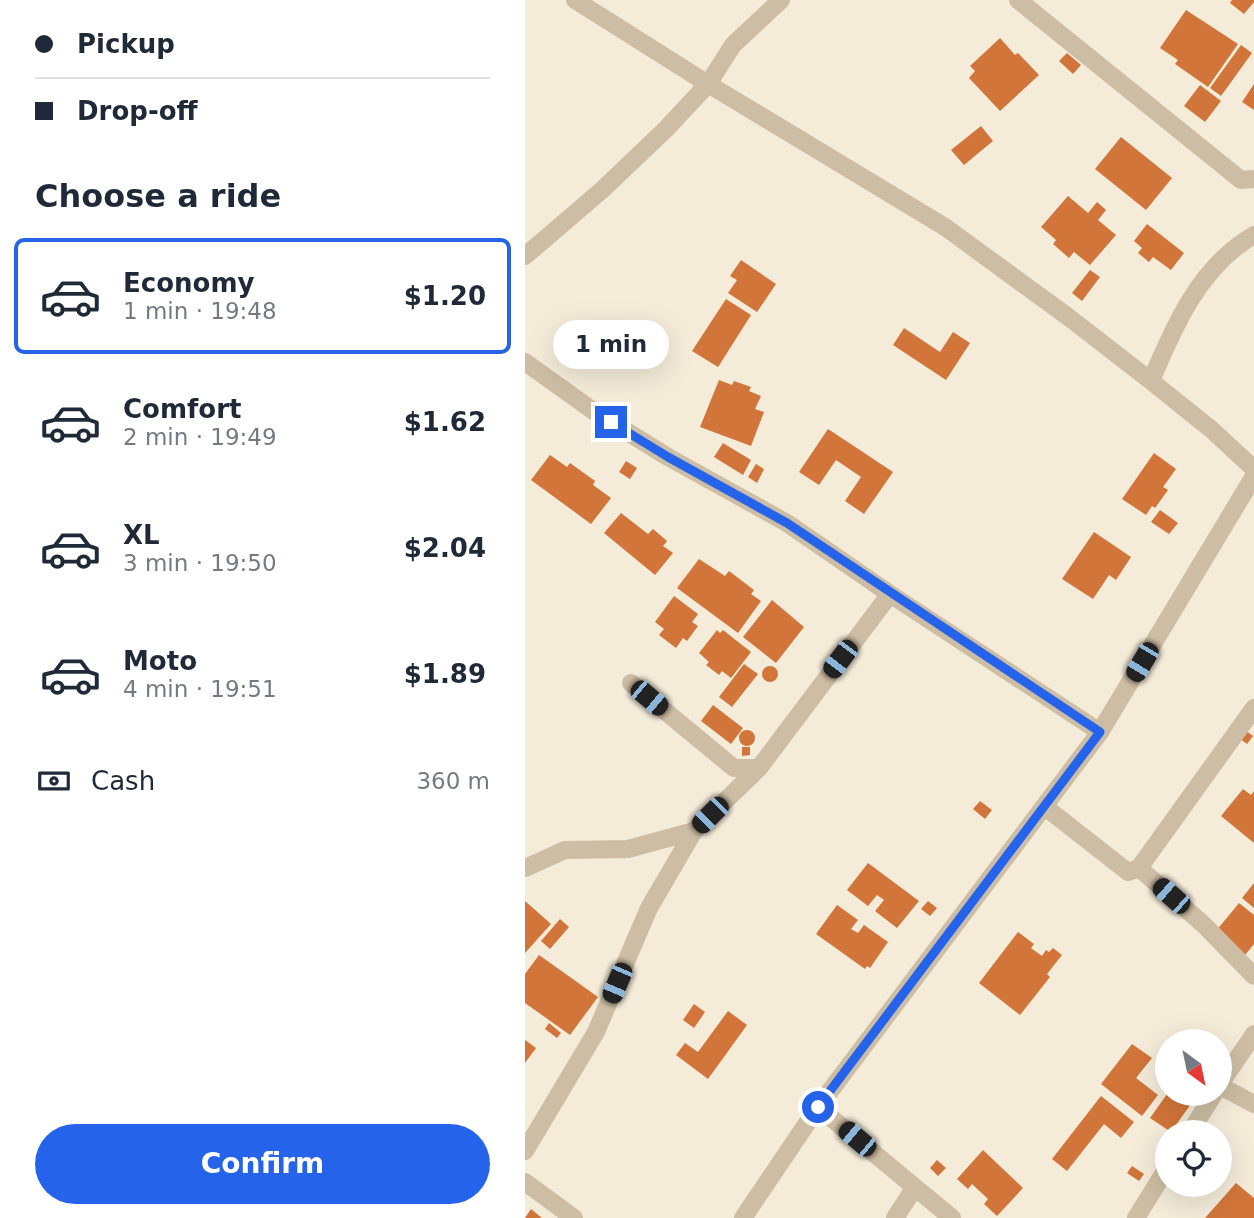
<!DOCTYPE html>
<meta charset="utf-8">
<style>
:root{--surface:#fff;--page:#f2f2f3;--text:#1f2937;--muted:#747a83;--line:#e0e1e3;--accent:#2563eb}
body{margin:0;font-family:"DejaVu Sans",sans-serif;background:var(--page);color:var(--text);height:100vh;display:flex;flex-direction:column;font-size:26px;white-space:nowrap}
*{box-sizing:border-box;margin:0}
p{font-size:23px;color:var(--muted)}
.icon{flex:none;width:38px;height:38px;fill:none;stroke:currentColor;stroke-width:2;stroke-linecap:round;stroke-linejoin:round}
.map{position:relative;flex:1;overflow:hidden}
.panel{display:flex;flex-direction:column;background:var(--surface);width:525px}
.panel>*{flex:none}
.hud{display:grid;align-content:center;height:154px;padding:0 35px;background:var(--surface)}
.needle{width:46px;rotate:147deg}
.fabs{position:absolute;left:630px;top:1029px;display:grid;gap:14px}
.fabs a{display:grid;place-items:center;width:77px;height:77px;border-radius:50%;background:var(--surface);box-shadow:0 7px 28px #0002;font-size:35px}
.end{position:absolute;width:32px;height:32px;margin:-16px;border:9px solid #2563eb;background:#fff;box-shadow:0 0 0 4px #fff}
.from{border-radius:50%}
.bubble{position:absolute;height:49px;border-radius:24px;background:var(--surface);box-shadow:0 7px 28px #0002;font-size:23px;font-weight:700;line-height:49px;text-align:center}
.car{position:absolute;width:21px;height:42px;margin:-21px -10px;border-radius:9px;box-shadow:0 0 5px 2px #0007;background:linear-gradient(#222 24%,#8ab4d8 0 40%,#222 0 76%,#8ab4d8 0 86%,#222 0)}
.hud b{display:flex;align-items:center;gap:24px;height:66px;font-size:26px}
.hud b+b{border-top:2px solid var(--line)}
.hud i{width:18px;height:18px;background:var(--text)}
ul{padding:0;list-style:none}
li{display:flex;align-items:center;gap:21px;height:116px;margin:0 14px 10px;padding:0 21px;border:4px solid transparent;border-radius:10px}
li div{flex:1}
li b{display:block;font-size:26px}
li em{font-style:normal;font-weight:700}
li.active{border-color:var(--accent)}
li>.icon{width:63px;height:63px;stroke-width:1.5}
h2{padding:0 35px;font-size:32px;line-height:84px}
.pay{display:flex;align-items:center;gap:18px;height:77px;padding:0 35px;font-size:26px}
.pay p{margin-inline-start:auto}
.cta{display:flex;gap:14px;margin-top:auto;padding:14px 35px}
.cta a{flex:1;height:80px;border-radius:42px;background:var(--accent);color:#fff;font-size:28px;font-weight:700;line-height:80px;text-align:center}
main{display:flex;flex:1;min-height:0}
.map>svg:first-child{display:block}
.building{fill:#d1753a}
.lines{fill:none;stroke-linecap:round;stroke-linejoin:round}
.street{stroke:#cdbda4;stroke-width:18}
.route{stroke:#2563eb;stroke-width:9}
</style>
<main>
<section class="panel">
<div class="hud">
<b><i class="from"></i>Pickup</b>
<b><i></i>Drop-off</b>
</div>
<h2>Choose a ride</h2>
<ul>
<li class="active"><svg class="icon" aria-label="car" viewBox="0 0 24 24"><path d="M5 17H2v-5l4-1 3-4h7l3 4 3 1v5h-3M9 17h6M6 11h13"/><circle cx="7" cy="17" r="2"/><circle cx="17" cy="17" r="2"/></svg><div><b>Economy</b><p>1 min · 19:48</p></div><em>$1.20</em></li>
<li><svg class="icon" aria-label="car" viewBox="0 0 24 24"><path d="M5 17H2v-5l4-1 3-4h7l3 4 3 1v5h-3M9 17h6M6 11h13"/><circle cx="7" cy="17" r="2"/><circle cx="17" cy="17" r="2"/></svg><div><b>Comfort</b><p>2 min · 19:49</p></div><em>$1.62</em></li>
<li><svg class="icon" aria-label="car" viewBox="0 0 24 24"><path d="M5 17H2v-5l4-1 3-4h7l3 4 3 1v5h-3M9 17h6M6 11h13"/><circle cx="7" cy="17" r="2"/><circle cx="17" cy="17" r="2"/></svg><div><b>XL</b><p>3 min · 19:50</p></div><em>$2.04</em></li>
<li><svg class="icon" aria-label="car" viewBox="0 0 24 24"><path d="M5 17H2v-5l4-1 3-4h7l3 4 3 1v5h-3M9 17h6M6 11h13"/><circle cx="7" cy="17" r="2"/><circle cx="17" cy="17" r="2"/></svg><div><b>Moto</b><p>4 min · 19:51</p></div><em>$1.89</em></li>
</ul>
<div class="pay"><svg class="icon" aria-label="cash" viewBox="0 0 24 24"><path d="M3 7h18v10H3z"/><circle cx="12" cy="12" r="2"/></svg>Cash<p>360 m</p></div>
<div class="cta"><a>Confirm</a></div>
</section>
<div class="map">
<svg width="729" height="1218" viewBox="0 0 729 1218">
<rect width="100%" height="100%" fill="#f4ebd9"/>
<!-- building -->
<path class="building" d="M707 0H729V2L719 14 705 3Z
M661 10 713 44 683 87 650 64 653 60 635 48Z
M475 38 490 55 493 53 514 75 475 111 444 78 450 71 445 66Z
M716 45 727 53 696 96 685 88Z
M542 53 556 65 548 74 534 61Z
M729 84V110L717 102Z
M675 85 696 101 680 122 659 106Z
M456 126 468 141 439 165 426 150Z
M596 137 647 178 621 210 570 169Z
M543 196 563 213 572 202 581 210 573 220 591 235 565 265 549 252 544 258 528 244 531 240 516 227Z
M622 224 659 253 646 270 628 257 624 262 613 253 617 248 609 241Z
M216 260 251 284 232 312 203 293 212 280 205 276Z
M565 270 575 277 557 301 547 293Z
M201 299 226 315 193 367 167 351Z
M379 328 415 352 428 332 445 343 421 380 368 345Z
M194 380 207 385 209 381 226 387 224 391 236 396 230 409 239 412 226 446 175 427Z
M303 429 368 472 339 514 320 501 336 477 311 460 294 485 274 472Z
M198 443 226 460 218 475 189 457Z
M629 453 651 469 638 487 643 490 630 508 627 506 621 515 597 499Z
M25 455 42 467 45 463 70 481 68 485 86 498 66 524 6 480Z
M101 461 112 468 105 479 94 472Z
M231 464 239 469 232 483 223 477Z
M635 510 653 523 644 534 626 522Z
M96 513 123 534 128 529 142 541 138 546 148 553 130 575 79 533Z
M569 532 606 557 591 580 584 575 568 599 537 579Z
M174 559 200 576 204 571 229 590 226 594 236 601 213 633 152 588Z
M149 596 173 614 167 622 173 626 162 641 158 638 151 648 134 635 139 629 130 622Z
M247 600 279 627 251 663 218 637Z
M192 630 195 633 198 630 226 652 206 678 197 671 194 675 181 665 184 662 174 653Z
M219 664 233 674 207 707 194 697Z
M237 674a8 8 0 1 1 16 0a8 8 0 1 1-16 0Z
M188 705 218 728 206 744 176 721Z
M720 730 728 736 722 744 714 738Z
M214 738a8 8 0 1 1 16 0a8 8 0 1 1-16 0Z
M217 747H225V755L217 756Z
M718 789 726 795 729 791V843L696 816Z
M455 801 467 810 460 819 448 809Z
M343 863 394 901 372 928 350 911 359 900 352 895 343 906 322 890Z
M729 883V908L717 898Z
M0 901 26 924 0 953Z
M403 901 412 908 405 916 396 909Z
M714 903 729 915V944L720 955 691 931Z
M312 905 333 920 326 929 333 933 339 925 363 942 345 968 342 966 340 969 291 934Z
M35 919 44 927 25 949 16 941Z
M493 932 509 944 506 948 517 956 521 950 524 952 528 948 537 955 522 974 525 977 495 1015 454 983Z
M14 955 73 997 45 1035 0 1003V974Z
M169 1004 180 1012 169 1028 158 1020Z
M203 1011 222 1025 183 1079 151 1055 160 1043 173 1052Z
M24 1023 36 1033 32 1038 20 1029Z
M0 1040 11 1048 0 1063Z
M607 1044 627 1058 611 1078 633 1095 617 1116 576 1084Z
M642 1094H673L646 1132 625 1118Z
M576 1096 609 1122 596 1138 579 1124 542 1171 527 1159Z
M458 1150 498 1188 472 1216 459 1204 463 1199 447 1184 443 1189 432 1179Z
M412 1160 421 1168 413 1176 405 1168Z
M607 1166 619 1174 614 1181 602 1173Z
M711 1183 729 1198V1218H680Z
M6 1209 17 1218H0Z"/>
<g class="lines">
<!-- street -->
<path class="street" d="M50 0 183 84 420 227 542 316 626 381 687 430 729 469
M493 0 716 180 729 179
M0 256 77 190 141 129 183 84 208 45 256 0
M0 362 67 410 143 457 262 523 365 594 575 732
M626 381C649 326 675 266 729 235
M106 683 209 768H234
M520 807 603 872 614 868 729 708
M0 868 40 850 103 849 169 831 234 768 365 594
M614 868 678 924 729 976
M695 1084 729 1034
M695 1086 729 1104
M293 1107 427 1218
M665 1132 689 1094
M0 1151 71 1032 124 908 169 831
M0 1182 49 1218
M218 1218 293 1107 575 732 729 476
M370 1218 390 1187
M611 1218 642 1168"/>
</g>
<g class="lines">
<!-- route -->
<path class="route" d="M86 422 143 457 262 523 575 732 293 1107"/>
</g>
</svg>
<div class="fabs">
<a><svg class="needle" viewBox="-14 -14 28 28"><path d="M0-13l5 13h-10z" fill="#e53935"/><path d="M0 13l5-13h-10z" fill="#747a83"/></svg></a>
<a><svg class="icon" aria-label="locate" viewBox="0 0 24 24"><circle cx="12" cy="12" r="6"/><path d="M12 2v4M12 18v4M2 12h4M18 12h4"/></svg></a>
</div>
<i class="end from" style="left:293px;top:1107px"></i>
<i class="end" style="left:86px;top:422px"></i>
<div class="bubble" style="left:28px;top:320px;width:116px">1 min</div>
<i class="car" style="left:315px;top:659px;rotate:217deg"></i>
<i class="car" style="left:617px;top:662px;rotate:211deg"></i>
<i class="car" style="left:124px;top:698px;rotate:130deg"></i>
<i class="car" style="left:185px;top:815px;rotate:225deg"></i>
<i class="car" style="left:646px;top:896px;rotate:311deg"></i>
<i class="car" style="left:92px;top:983px;rotate:203deg"></i>
<i class="car" style="left:332px;top:1139px;rotate:310deg"></i>
</div>
</main>
